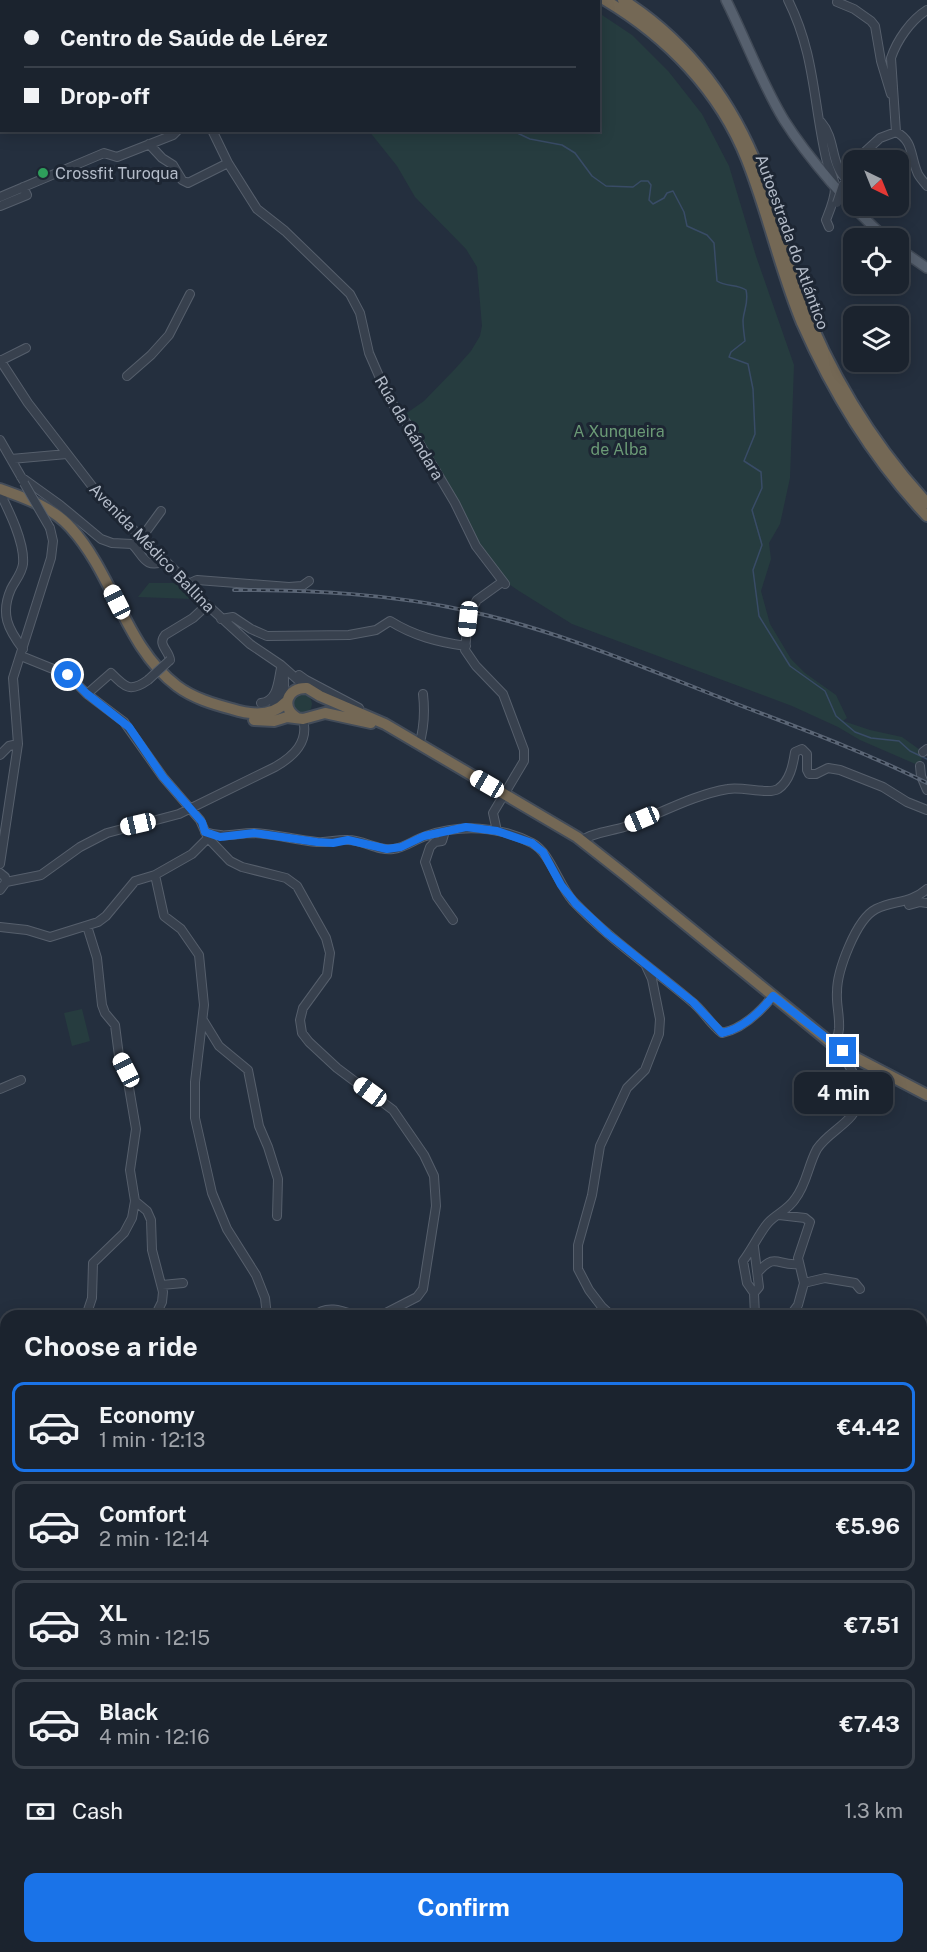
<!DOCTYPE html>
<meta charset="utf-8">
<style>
:root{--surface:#1b232e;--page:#282f3a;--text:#f1f3f6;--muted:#a0a4aa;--line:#39404a;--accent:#1a73e8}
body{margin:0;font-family:"Public Sans",sans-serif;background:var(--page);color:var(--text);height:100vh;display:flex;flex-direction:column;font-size:22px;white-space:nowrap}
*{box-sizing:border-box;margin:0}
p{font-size:20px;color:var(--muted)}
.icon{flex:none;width:33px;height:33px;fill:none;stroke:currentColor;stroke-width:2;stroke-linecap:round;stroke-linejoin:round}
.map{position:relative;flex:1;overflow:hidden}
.sheet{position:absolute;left:0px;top:1310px;width:927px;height:644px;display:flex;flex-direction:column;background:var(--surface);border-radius:18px 18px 0 0;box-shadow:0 3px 15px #0003,0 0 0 2px var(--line)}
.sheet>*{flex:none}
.guide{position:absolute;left:0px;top:0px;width:600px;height:132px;box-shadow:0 3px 15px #0003,0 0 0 2px var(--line);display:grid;align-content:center;height:132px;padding:0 24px;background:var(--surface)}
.needle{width:39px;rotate:137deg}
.buttons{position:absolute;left:843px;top:150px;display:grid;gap:12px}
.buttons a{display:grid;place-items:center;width:66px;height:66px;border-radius:12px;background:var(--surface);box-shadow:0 3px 15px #0003,0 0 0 2px var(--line);font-size:30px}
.end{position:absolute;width:27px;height:27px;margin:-14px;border:8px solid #1a73e8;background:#fff;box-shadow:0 0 0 3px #fff}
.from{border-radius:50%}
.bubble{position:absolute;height:42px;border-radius:12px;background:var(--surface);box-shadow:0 3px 15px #0003,0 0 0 2px var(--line);font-size:20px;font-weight:700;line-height:42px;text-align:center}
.car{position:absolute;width:18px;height:36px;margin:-18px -9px;border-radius:8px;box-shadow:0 0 4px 2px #0007;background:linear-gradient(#fff 24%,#345 0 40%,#fff 0 76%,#345 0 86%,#fff 0)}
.guide b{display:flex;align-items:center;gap:21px;height:57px;font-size:22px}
.guide b+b{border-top:2px solid var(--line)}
.guide i{width:15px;height:15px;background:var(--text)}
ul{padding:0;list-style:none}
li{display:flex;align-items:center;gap:18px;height:90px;margin:0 12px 9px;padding:0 12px;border:3px solid var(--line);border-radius:12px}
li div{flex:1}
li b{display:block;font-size:22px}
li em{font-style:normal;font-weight:700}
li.on{border-color:var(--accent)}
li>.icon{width:54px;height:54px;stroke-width:1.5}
h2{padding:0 24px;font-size:27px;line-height:72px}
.pay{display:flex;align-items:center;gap:15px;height:66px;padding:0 24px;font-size:22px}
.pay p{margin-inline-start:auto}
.cta{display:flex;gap:12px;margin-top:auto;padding:12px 24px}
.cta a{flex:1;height:69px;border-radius:12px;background:var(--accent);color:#fff;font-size:24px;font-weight:700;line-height:69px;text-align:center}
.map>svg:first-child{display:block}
.green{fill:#263c3f}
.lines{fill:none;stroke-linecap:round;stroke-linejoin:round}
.stream{stroke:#394c67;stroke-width:1.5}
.minor-casing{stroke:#565f6c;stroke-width:10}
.major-casing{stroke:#414a57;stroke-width:12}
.highway-casing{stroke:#434c59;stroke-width:14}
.minor{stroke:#38414e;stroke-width:8}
.major{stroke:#56606e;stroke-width:9}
.highway{stroke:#746855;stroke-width:10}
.rail-casing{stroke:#5a6575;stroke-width:4}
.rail{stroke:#1d2633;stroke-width:1.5;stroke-dasharray:4.5;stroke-linecap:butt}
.minor-bridge-casing{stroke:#565f6c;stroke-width:10;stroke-linecap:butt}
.minor-bridge{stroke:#38414e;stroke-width:8}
.route{stroke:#1a73e8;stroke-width:8}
.leisure-dot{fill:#2e9e5b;stroke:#1d2633;stroke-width:2}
.labels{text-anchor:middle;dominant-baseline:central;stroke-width:6;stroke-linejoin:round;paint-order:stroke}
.poi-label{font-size:16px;fill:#b4bcc9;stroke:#1d2633;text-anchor:start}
.street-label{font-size:16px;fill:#b4bcc9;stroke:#1d2633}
.park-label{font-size:16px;fill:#6b9a76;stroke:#1d2633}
</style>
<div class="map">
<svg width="927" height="1952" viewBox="0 0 927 1952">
<rect width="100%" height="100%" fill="#242f3e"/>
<!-- green -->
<path class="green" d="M160 0H575L578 1 162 2Z
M599 13 632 35 669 72 702 114 729 166 756 256 794 365 790 478 780 524 769 543 771 559 761 591 770 624 791 659 805 673 836 695 847 718 843 721 870 730 902 737 923 752 920 766 860 740 838 727 792 706 572 624 519 591 503 580 480 548 404 415 424 401 455 369 471 351 480 336 482 326 477 267 466 249 415 197 397 166 369 131 598 130Z
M149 583H177L192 599 138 597Z
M292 704a10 10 0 1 1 20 0a10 10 0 1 1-20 0Z
M82 1009 90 1041 72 1046 64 1013Z
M921 1435 927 1440V1589L921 1593Z
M0 1735 6 1738V1947H289V1952H0Z
M621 1947H749L752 1952H621Z"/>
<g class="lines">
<!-- stream -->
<path class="stream" d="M376 0V2
M511 130 530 139 562 145 575 153 592 176 606 186 633 187 641 181H648L651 185 649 200 653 204 664 198 667 193 673 191 684 212 687 226 707 235 714 243 717 281C726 287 737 284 746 290 749 302 744 309 743 320 743 327 744 334 745 341L731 352 729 357 748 364 753 389 755 434 744 461 761 472 762 488 752 510 762 545 753 570 759 616 790 666 825 691 836 716 855 732 871 738 899 741 910 751 927 759"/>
<defs>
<path id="minor" d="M123 0 126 2
M187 0 188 2
M788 0C815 54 813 101 826 158 828 168 835 178 835 188 835 199 830 210 826 220L829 227
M270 2 274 0
M837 2 854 9 871 21 875 26 881 61 891 94
M0 103 2 102
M821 122C836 139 830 163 846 179
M212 130 228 163 257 209 285 231 350 294 360 313 369 353 389 399 411 429 455 503 476 546 505 584
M896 132 891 58C897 40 911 20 927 10
M149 144 162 158 173 165 182 180 188 183 228 163
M856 160 880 138 896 132C914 141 910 157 918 174 920 178 924 182 927 186
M844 184 854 164
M0 197 104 153 117 157 173 135 178 130
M0 206 27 195 23 187
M0 360 28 403 102 499 184 579
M0 361 26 348
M127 376 151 355 169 335 190 294
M0 440 23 480
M11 459 67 454
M21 477 60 505 101 539 112 543 132 544C143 554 144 570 165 561
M0 493C9 511 25 543 23 564 22 573 15 581 11 589 0 614 8 629 23 649
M142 537 161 511
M188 584 197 580 289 587 302 586 309 581
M203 601 250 644 281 665 307 688
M473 607 477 600 502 582
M221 619 233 617 251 629 267 636 349 635 376 630 390 621C414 636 438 642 466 646
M468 619 465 650 476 666 503 694 524 750V761L493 813 497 831
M21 656 68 675 87 694 124 722 163 777 200 820 208 838 230 861 242 867 286 878 297 886 326 938 330 953 327 975 303 1008 300 1020 302 1033 309 1042 337 1068 393 1110 424 1155 434 1176 436 1206 423 1289 417 1297 380 1316
M170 660C169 650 157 645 165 635L193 618 207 605
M299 675 306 680 359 708
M87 694 111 673C125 687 130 693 148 680
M261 703C278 701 278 682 281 668
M274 706C286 697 285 683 283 669
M419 745C424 729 425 712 423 694
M923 752 927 749
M0 755 9 746 18 744
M920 766 921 776 927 790
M445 831 442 841 435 842 430 847 425 862 437 897 453 920
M205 832C225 839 235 833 254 833 275 834 296 840 317 842 328 843 338 839 348 840 364 840 377 851 393 849 405 848 415 839 426 836 461 824 499 826 532 843 550 852 559 886 573 901 609 939 652 968 691 1001 703 1010 710 1024 722 1033 742 1029 760 1012 773 996
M581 841C591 833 611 831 624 827 658 815 692 795 728 789 742 786 768 795 778 789 790 781 793 765 795 752L802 749 807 754V770L809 774H816L828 768 840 770 883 787 907 802 927 810
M0 864 18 744 13 678 51 558 53 541 50 528
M0 873 5 877 6 882 0 890
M155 875 164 916 181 929 199 955 204 1005 195 1082V1118L212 1193 227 1229 256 1275 265 1298 267 1316
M6 882 41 875 80 847 107 833 179 814 275 767C294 756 309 742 303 719
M909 905 920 902 927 903
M0 927 27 930 50 937 98 922 106 916 135 881 155 875 192 854 208 838
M203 1020 219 1046 248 1070 259 1126 268 1147 278 1179 277 1216
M831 1044 838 1035 839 1029C840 1016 836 1004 837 992 837 971 856 919 876 909 894 900 910 904 927 889
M0 1089 21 1080
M135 1201 147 1211 151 1220 152 1250 163 1292 162 1302 155 1316
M779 1215 805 1218 810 1222 798 1258 804 1283 798 1305 790 1316
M754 1247 759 1287 754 1293
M758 1272C776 1252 777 1266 798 1264
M804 1283 825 1278 855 1283 860 1289
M162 1285 183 1283
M796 1310 807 1316
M86 1316 92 1298 93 1263 124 1233 132 1218 135 1201 130 1170 136 1129 126 1070 119 1056 115 1025 105 1013 102 1005 97 958 87 926
M314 1316C327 1304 343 1311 357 1316
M612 1316 602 1307 589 1290 578 1269V1245L592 1195 600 1146 627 1088 645 1070 659 1034 660 1019 652 979 646 966
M755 1316 754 1293 747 1283 743 1261C751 1251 760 1232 768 1223 776 1214 788 1210 795 1199 807 1184 808 1165 817 1149 829 1130 857 1122 860 1097 862 1080 847 1068 843 1051
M921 1379 927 1378
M0 1456 6 1458
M0 1482 6 1484
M0 1555 6 1554
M921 1645 927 1638
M593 1952 594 1947"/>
<path id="major" d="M726 0C746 40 761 82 784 120 808 158 852 209 886 238
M898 248 927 268"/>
<path id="highway" d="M605 0C667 37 720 91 747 160 768 213 780 270 802 323 833 393 874 460 927 516
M623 0C689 42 736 106 762 179 776 218 785 258 800 296 829 372 872 443 927 503
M0 489C25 498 53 507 71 528 114 575 125 647 177 686 193 698 213 704 232 709 251 715 272 717 286 702
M297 718C280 707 287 687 307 688L320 696 385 724 577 837 624 874 837 1048 927 1095
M254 720 274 721 287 717 303 719 325 713 371 723"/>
</defs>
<!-- minor casing -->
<use href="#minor" class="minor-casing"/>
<!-- major casing -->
<use href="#major" class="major-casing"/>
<!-- highway casing -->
<use href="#highway" class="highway-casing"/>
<!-- minor -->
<use href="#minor" class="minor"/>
<!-- major -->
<use href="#major" class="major"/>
<!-- highway -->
<use href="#highway" class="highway"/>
<defs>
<path id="rail" d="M234 590C313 590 391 594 468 611 560 631 647 669 734 703 799 728 865 752 927 783"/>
</defs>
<!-- rail casing -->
<use href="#rail" class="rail-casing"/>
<!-- rail -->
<use href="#rail" class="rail"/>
<defs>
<path id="minor-bridge" d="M837 203 843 185
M24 483 50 528
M184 579 203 601
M148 680 170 660"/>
</defs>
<!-- minor-bridge casing -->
<use href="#minor-bridge" class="minor-bridge-casing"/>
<!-- minor-bridge -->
<use href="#minor-bridge" class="minor-bridge"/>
</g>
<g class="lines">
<!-- route -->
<path class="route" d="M68 675 87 694 129 727 163 777 202 822 205 832 220 837 254 833 317 842 333 843 348 840 387 849 401 847 424 836 466 827 497 831 532 843 543 852 561 885 576 904 608 934 693 1002 722 1033C742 1029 760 1012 773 996L843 1051"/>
</g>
<!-- markers -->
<circle class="leisure-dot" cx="43" cy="173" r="6"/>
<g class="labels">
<!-- poi labels -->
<g class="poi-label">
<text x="55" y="173">Crossfit Turoqua</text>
</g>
<!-- street labels -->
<g class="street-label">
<text transform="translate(792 242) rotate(70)">Autoestrada do Atlántico</text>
<text transform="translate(409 428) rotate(59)">Rúa da Gándara</text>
<text transform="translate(152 548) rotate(46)">Avenida Médico Ballina</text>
</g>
<!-- park labels -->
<g class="park-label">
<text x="619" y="431">A Xunqueira<tspan x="619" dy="18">de Alba</tspan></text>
</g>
</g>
</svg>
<div class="buttons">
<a><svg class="needle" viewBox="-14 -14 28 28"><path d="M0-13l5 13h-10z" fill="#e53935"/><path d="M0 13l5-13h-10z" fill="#a0a4aa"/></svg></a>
<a><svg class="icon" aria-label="locate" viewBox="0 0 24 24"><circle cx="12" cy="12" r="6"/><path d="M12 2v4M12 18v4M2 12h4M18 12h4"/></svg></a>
<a><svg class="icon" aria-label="layers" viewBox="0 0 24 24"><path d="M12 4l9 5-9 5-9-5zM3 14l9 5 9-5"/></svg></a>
</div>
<i class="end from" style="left:68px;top:675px"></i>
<i class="end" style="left:843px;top:1051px"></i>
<div class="bubble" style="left:794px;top:1072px;width:99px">4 min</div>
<i class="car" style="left:117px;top:602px;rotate:333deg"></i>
<i class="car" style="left:468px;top:619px;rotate:186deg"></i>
<i class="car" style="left:487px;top:784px;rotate:300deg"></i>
<i class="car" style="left:642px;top:819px;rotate:247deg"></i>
<i class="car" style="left:138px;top:824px;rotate:257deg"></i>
<i class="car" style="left:126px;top:1070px;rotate:333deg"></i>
<i class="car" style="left:370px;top:1092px;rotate:306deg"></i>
<div class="guide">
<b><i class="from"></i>Centro de Saúde de Lérez</b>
<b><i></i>Drop-off</b>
</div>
<section class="sheet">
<h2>Choose a ride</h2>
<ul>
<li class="on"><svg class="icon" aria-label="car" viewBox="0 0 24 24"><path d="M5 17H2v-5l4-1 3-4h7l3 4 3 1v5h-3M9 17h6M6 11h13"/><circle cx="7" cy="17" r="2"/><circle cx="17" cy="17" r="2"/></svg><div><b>Economy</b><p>1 min · 12:13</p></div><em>€4.42</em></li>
<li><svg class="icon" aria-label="car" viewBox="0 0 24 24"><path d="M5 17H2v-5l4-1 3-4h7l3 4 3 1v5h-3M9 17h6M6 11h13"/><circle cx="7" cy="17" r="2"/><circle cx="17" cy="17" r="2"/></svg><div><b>Comfort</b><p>2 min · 12:14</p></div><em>€5.96</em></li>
<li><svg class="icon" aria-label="car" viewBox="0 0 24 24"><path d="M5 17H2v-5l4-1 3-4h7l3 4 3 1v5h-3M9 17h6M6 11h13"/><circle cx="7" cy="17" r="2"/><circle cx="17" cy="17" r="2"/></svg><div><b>XL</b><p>3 min · 12:15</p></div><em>€7.51</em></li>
<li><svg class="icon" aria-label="car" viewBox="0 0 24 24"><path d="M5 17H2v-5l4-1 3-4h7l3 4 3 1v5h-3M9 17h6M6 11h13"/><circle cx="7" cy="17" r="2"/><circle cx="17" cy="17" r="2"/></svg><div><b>Black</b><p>4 min · 12:16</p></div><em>€7.43</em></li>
</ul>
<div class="pay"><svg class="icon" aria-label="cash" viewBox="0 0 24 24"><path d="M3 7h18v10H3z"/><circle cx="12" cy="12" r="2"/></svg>Cash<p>1.3 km</p></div>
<div class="cta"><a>Confirm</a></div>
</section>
</div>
